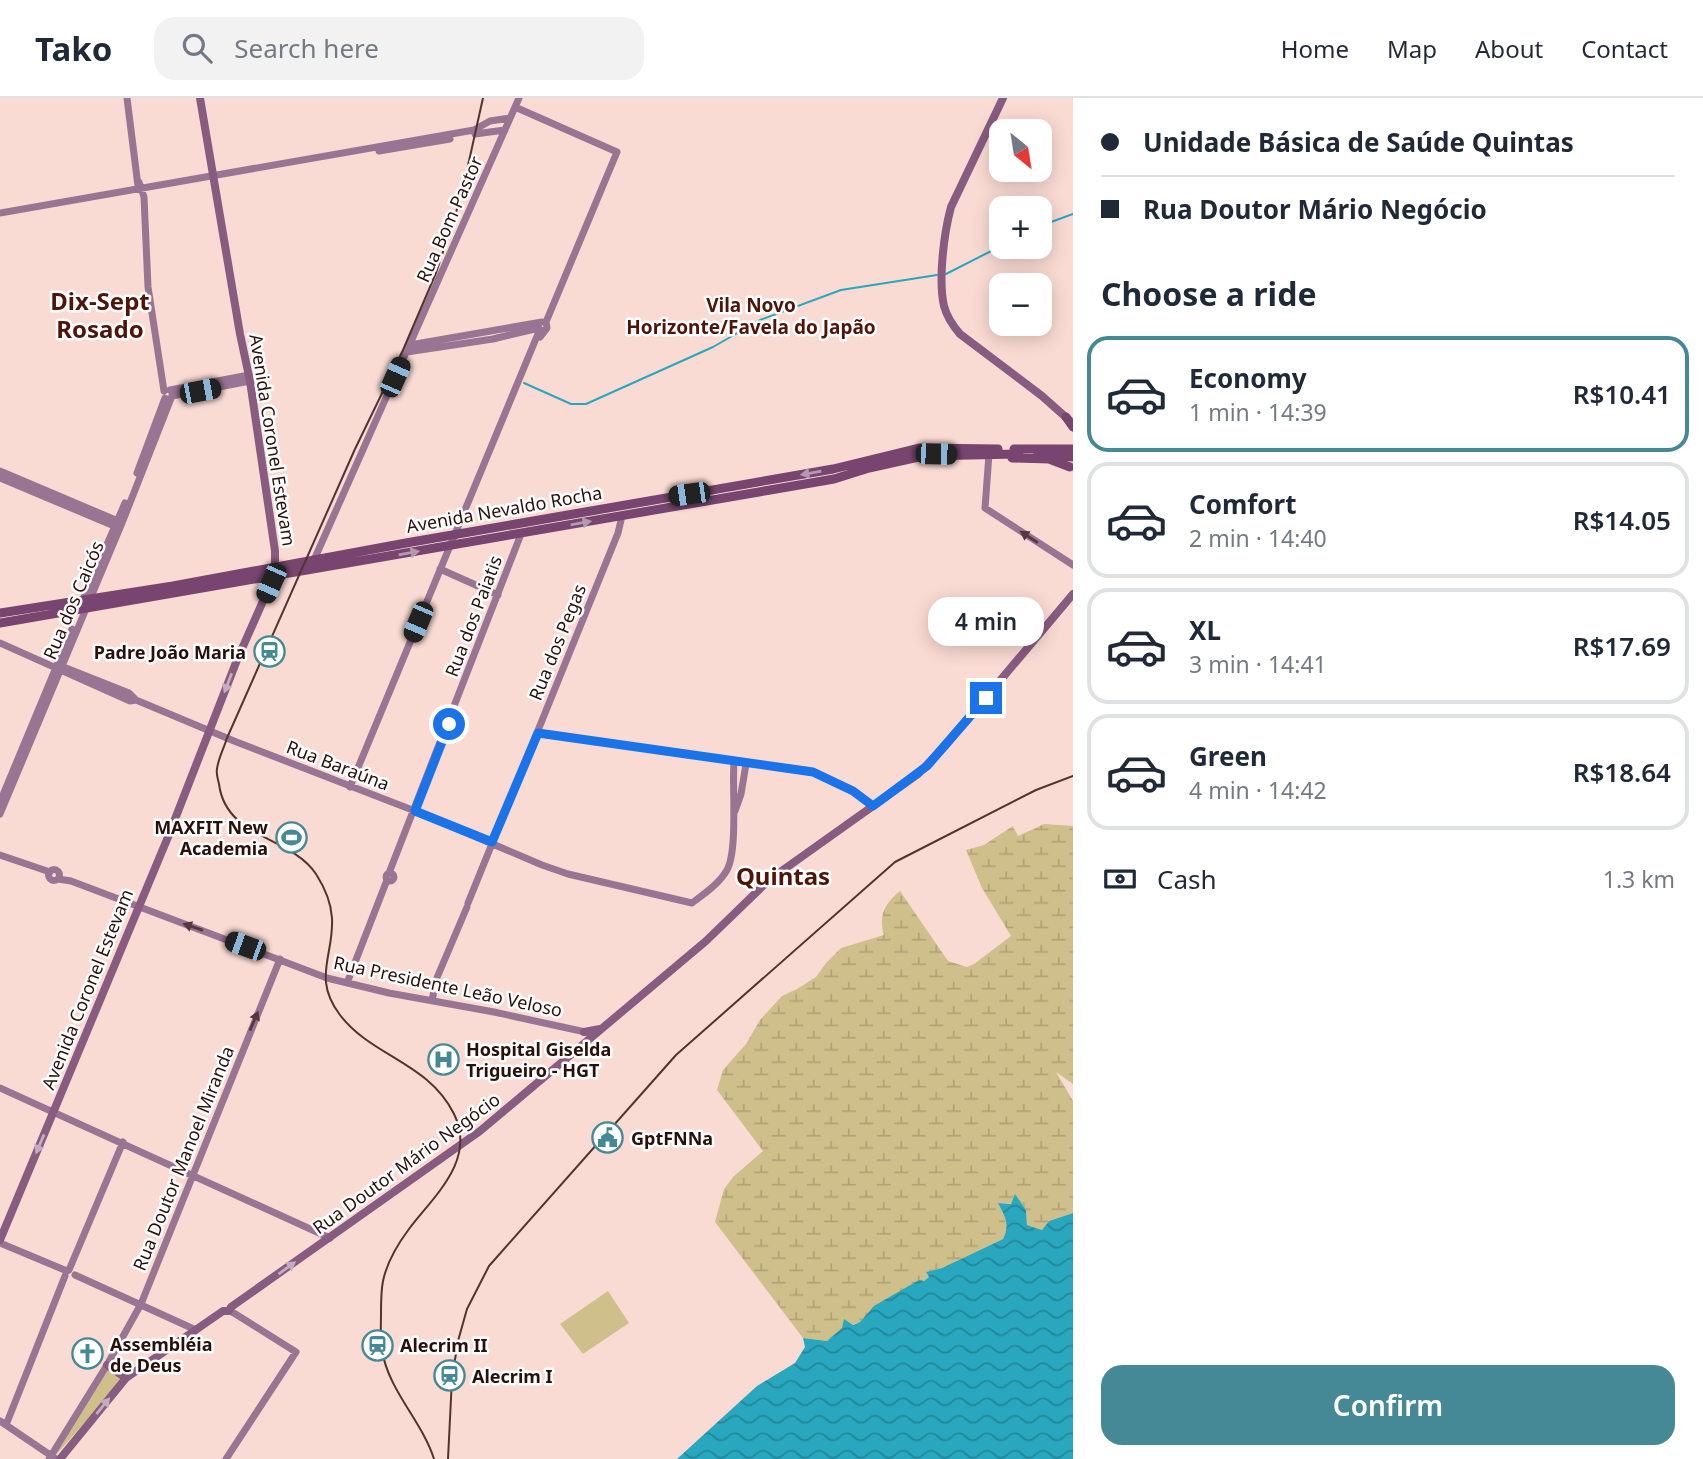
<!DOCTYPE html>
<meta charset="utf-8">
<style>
:root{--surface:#fff;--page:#f2f2f3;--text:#1f2937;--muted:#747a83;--line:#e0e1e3;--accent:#458997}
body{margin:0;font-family:"Noto Sans",sans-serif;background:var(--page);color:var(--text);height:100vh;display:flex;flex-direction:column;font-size:26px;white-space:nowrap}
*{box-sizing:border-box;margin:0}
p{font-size:23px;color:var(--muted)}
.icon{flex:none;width:38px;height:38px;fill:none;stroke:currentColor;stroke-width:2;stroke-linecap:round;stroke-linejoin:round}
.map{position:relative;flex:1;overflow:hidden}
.sheet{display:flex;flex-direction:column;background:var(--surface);width:630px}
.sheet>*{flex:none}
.hud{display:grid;align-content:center;height:154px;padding:0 28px;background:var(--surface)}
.needle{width:46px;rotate:150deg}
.buttons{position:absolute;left:989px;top:21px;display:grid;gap:14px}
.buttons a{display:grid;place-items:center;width:63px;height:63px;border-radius:14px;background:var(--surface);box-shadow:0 4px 18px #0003;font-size:35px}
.end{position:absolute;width:32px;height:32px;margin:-16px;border:9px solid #1a73e8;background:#fff;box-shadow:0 0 0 4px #fff}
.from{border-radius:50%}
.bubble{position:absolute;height:49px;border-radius:21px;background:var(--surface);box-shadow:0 4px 18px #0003;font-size:23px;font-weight:600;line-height:49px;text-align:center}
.car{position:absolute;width:21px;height:42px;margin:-21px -10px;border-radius:9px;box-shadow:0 0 5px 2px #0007;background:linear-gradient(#222 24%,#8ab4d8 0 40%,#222 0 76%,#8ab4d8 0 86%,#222 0)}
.hud b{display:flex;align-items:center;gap:24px;height:66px;font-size:26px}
.hud b+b{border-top:2px solid var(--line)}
.hud i{width:18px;height:18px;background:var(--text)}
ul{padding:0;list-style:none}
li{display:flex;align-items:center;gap:21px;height:116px;margin:0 14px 10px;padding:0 14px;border:4px solid var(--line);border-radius:21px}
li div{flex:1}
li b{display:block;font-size:26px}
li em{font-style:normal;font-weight:600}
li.on{border-color:var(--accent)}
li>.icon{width:63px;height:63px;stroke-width:1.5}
h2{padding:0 28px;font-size:32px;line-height:84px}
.pay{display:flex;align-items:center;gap:18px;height:77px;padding:0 28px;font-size:26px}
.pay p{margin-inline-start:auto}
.action{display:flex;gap:14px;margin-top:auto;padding:14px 28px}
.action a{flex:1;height:80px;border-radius:21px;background:var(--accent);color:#fff;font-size:28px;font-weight:600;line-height:80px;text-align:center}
header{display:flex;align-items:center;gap:42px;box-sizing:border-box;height:98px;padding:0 35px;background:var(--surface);border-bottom:2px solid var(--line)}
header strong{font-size:33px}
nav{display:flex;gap:38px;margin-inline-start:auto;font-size:24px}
.search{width:490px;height:63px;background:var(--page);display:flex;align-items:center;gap:18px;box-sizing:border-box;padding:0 24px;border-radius:21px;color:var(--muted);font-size:26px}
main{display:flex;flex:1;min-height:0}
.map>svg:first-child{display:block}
.wetland{fill:url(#wetland-marsh)}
.park{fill:#cfbf8a}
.water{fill:url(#water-waves)}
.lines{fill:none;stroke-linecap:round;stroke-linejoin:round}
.stream{stroke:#28a7be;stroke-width:2}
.secondary{stroke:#9a7593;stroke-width:7}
.primary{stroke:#885b80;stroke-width:8}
.highway{stroke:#77456f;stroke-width:9}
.tram{stroke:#50352e;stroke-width:2}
.highway-bridge{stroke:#77456f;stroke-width:9}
.oneway{fill:#b499b0}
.oneway2{fill:#573841}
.oneway3{fill:#c4adc0}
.route{stroke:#1a73e8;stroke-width:9}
.labels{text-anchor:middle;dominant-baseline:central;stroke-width:5;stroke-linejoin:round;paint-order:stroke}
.street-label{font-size:18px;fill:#2a100a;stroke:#fff}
.poi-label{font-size:18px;font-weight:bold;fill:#2a100a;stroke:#fff;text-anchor:start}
.neighbourhood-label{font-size:19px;font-weight:bold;fill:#501408;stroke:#fff}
.district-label{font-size:24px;font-weight:bold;fill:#501408;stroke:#fff}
</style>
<header>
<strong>Tako</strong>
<div class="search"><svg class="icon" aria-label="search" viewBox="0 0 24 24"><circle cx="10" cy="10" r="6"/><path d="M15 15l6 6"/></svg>Search here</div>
<nav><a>Home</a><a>Map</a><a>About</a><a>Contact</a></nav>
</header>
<main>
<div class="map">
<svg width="1073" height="1361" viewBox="0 0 1073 1361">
<defs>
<pattern id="wetland-marsh" width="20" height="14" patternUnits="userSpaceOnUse" patternTransform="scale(1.75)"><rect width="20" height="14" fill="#cfbf8a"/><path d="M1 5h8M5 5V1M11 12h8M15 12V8" fill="none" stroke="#b2a376"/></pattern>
<pattern id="water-waves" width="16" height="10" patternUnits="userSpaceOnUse" patternTransform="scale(1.75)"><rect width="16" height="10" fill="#28a7be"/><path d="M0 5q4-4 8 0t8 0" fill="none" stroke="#238799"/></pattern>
</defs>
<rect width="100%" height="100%" fill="#fadbd3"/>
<!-- wetland -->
<path class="wetland" d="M1044 726 1073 728V986L1056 974 1073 1003V1115L1049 1123 1042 1132 1027 1127 1026 1112 1021 1106 999 1105C1004 1118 1010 1127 1003 1141L942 1170 926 1174 929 1179 924 1183H919L875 1208 860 1224 843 1230 827 1243 803 1240 715 1124 724 1091 733 1079 763 1053 717 992 723 972 746 946 760 922 782 898 797 891 816 879 826 865 841 850 884 837C878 818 885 805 900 793L948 863 967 869 974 866 1011 838 982 790 966 752 984 747 1013 728 1018 738Z"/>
<!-- park -->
<path class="park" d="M608 1193 629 1225 583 1256 560 1226Z
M108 1269 123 1281 55 1358 53 1356Z"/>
<!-- water -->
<path class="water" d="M1015 1096 1026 1112 1027 1127 1042 1132 1049 1123 1073 1115V1361H677L757 1288 795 1265 805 1249 803 1240 827 1243 842 1230 844 1221 853 1227 860 1224 874 1208 919 1182 924 1183 929 1179 926 1174 942 1170 1003 1141C1010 1127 1005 1118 998 1105L1011 1106Z"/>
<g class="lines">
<!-- stream -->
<path class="stream" d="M1040 128 1073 116
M946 176 1001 148
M524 285 571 306H586L713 249 760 222 841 192 937 177"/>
<!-- secondary -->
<path class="secondary" d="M127 0 138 88
M515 9 617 54 546 224 547 230 540 239
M475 36 505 32
M379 53 450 41
M139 84 144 99 148 189 164 293
M0 115 474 32 490 23 510 20
M410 247 542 224
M407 254 493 241 539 230
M170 292 249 277
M172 298 250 283
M989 356 985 410 1073 467
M0 373 118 423
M137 375 165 300
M0 380 119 430
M314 462 519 0
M440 471 498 497
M82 504 125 405
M0 545 130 603 136 602 234 643 415 713 542 767 568 776 692 805C704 796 719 786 727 772 738 752 732 689 734 664
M61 568 129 595 136 602
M538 635 813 674 853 693 873 708
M350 689 540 231
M0 704 72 531
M735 713 741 696 746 666
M0 716 122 425 172 298
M0 757 50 774
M48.5 777a5.5 5.5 0 1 1 11 0a5.5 5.5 0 1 1-11 0Z
M386 779a4 4 0 1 1 8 0a4 4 0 1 1-8 0Z
M389 775 521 436
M58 781 71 783 327 880 389 895 494 914 590 935
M468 805 618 435 622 418
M347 885 387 782
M432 903 436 882 467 809
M0 990 330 1140
M0 1145 67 1173
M69 1172 123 1044
M75 1177 196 1232
M0 1323 56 1361
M6 1327 65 1178
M49 1361 107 1267 141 1206 280 861
M226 1361 296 1254 229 1212"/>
<!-- primary -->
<path class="primary" d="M1003 0 951 109C944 135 938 181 944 208 947 219 953 228 960 236L1042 298 1069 322
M584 934 600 931
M0 1142 168 739 237 562 271 485 275 470V453L250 283 240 236 200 0
M107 1267 126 1280
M60 1361 126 1280 223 1213H229L231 1209 480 1033 706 843 769 782 918 676 945 648 1073 496"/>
<!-- highway -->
<path class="highway" d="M1066 319 1073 329
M1012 360 1049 361 1070 369
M0 515 173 488 406 445 833 371 919 350 998 351
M0 525 834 381 869 370 923 358 1019 356"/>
<!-- tram -->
<path class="tram" d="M434 1361C422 1323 388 1292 382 1252 380 1240 381 1227 381 1215 381 1204 381 1193 383 1183 387 1164 397 1147 409 1131 433 1099 477 1062 454 1016 428 964 372 959 340 917 312 880 334 858 332 820 331 804 325 790 316 776 291 738 226 741 219 686 218 682 216 675 217 671 218 661 224 650 227 640L355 351 403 252 436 175 461 99 483 0
M448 1361 452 1280 458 1243 467 1211 489 1168 676 957 895 764 1036 692 1073 678"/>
<!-- highway-bridge -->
<path class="highway-bridge" d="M1014 351H1073
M1038 356 1073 359"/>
</g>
<!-- one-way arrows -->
<defs><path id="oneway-solid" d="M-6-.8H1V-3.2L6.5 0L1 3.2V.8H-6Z" transform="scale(1.75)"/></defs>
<g class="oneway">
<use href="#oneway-solid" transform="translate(811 375) rotate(170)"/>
<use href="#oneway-solid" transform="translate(581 425) rotate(-10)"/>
<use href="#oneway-solid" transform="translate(409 455) rotate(-10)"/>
</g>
<g class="oneway2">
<use href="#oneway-solid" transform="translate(1029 439) rotate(-147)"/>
<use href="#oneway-solid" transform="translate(193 829) rotate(-161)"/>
<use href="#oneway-solid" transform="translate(254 923) rotate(-67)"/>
</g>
<g class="oneway3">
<use href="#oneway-solid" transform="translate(228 585) rotate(111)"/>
<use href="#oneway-solid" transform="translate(40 1046) rotate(113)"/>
<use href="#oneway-solid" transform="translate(287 1170) rotate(-36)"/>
<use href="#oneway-solid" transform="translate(103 1308) rotate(-51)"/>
</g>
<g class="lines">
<!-- route -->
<path class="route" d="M449 626 415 713 492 744 538 635 813 674 853 693 873 708 927 668 986 600"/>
</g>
<!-- icons -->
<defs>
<symbol id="station-ring" viewBox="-11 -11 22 22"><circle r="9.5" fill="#fff" stroke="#458997" stroke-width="1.5"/><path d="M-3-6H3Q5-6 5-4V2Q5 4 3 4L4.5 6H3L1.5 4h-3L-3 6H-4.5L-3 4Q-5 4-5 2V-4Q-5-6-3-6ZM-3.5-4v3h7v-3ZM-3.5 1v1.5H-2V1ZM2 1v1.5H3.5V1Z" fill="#458997"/></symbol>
<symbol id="stadium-ring" viewBox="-11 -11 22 22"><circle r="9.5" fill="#fff" stroke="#458997" stroke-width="1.5"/><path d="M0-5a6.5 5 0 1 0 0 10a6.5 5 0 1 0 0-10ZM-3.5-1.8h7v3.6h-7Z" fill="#458997"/></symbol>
<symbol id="hospital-ring" viewBox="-11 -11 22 22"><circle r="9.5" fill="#fff" stroke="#458997" stroke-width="1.5"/><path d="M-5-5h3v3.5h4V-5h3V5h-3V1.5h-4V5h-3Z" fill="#458997"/></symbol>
<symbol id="civic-ring" viewBox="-11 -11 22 22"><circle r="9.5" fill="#fff" stroke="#458997" stroke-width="1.5"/><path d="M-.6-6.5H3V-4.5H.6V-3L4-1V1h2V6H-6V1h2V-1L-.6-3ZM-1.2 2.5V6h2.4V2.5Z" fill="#458997"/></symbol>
<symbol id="church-ring" viewBox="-11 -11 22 22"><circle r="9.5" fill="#fff" stroke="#458997" stroke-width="1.5"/><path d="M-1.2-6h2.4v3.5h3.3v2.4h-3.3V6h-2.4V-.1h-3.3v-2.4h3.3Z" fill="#458997"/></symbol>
</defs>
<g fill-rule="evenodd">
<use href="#station-ring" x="252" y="536" width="35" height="35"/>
<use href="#stadium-ring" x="274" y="722" width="35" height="35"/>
<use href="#hospital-ring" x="426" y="944" width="35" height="35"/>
<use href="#civic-ring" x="590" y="1022" width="35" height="35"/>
<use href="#station-ring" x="360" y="1230" width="35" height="35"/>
<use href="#church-ring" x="70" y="1238" width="35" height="35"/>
<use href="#station-ring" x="432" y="1260" width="35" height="35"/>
</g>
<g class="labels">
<!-- street labels -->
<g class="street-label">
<text transform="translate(449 121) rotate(-66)">Rua Bom Pastor</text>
<text transform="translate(273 342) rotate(81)">Avenida Coronel Estevam</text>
<text transform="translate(504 411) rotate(-10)">Avenida Nevaldo Rocha</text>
<text transform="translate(73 502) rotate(-67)">Rua dos Caicós</text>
<text transform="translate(473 518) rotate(-69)">Rua dos Paiatis</text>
<text transform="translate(557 544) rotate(-68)">Rua dos Pegas</text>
<text transform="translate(338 667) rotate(21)">Rua Baraúna</text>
<text transform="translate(448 888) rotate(12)">Rua Presidente Leão Veloso</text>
<text transform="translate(87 891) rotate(-68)">Avenida Coronel Estevam</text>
<text transform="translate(183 1060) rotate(-68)">Rua Doutor Manoel Miranda</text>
<text transform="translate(406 1065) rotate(-36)">Rua Doutor Mário Negócio</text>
</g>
<!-- poi labels -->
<g class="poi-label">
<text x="246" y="554" text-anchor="end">Padre João Maria</text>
<text x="268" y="729" text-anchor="end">MAXFIT New<tspan x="268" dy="21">Academia</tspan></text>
<text x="466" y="951">Hospital Giselda<tspan x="466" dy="21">Trigueiro - HGT</tspan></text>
<text x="631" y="1040">GptFNNa</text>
<text x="110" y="1246">Assembléia<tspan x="110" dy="21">de Deus</tspan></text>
<text x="400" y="1247">Alecrim II</text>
<text x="472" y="1278">Alecrim I</text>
</g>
<!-- neighbourhood labels -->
<g class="neighbourhood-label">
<text x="751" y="207">Vila Novo<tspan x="751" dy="22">Horizonte/Favela do Japão</tspan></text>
</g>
<!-- district labels -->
<g class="district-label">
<text x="100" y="202">Dix-Sept<tspan x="100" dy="28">Rosado</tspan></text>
<text x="783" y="777">Quintas</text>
</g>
</g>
</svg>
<div class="buttons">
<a><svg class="needle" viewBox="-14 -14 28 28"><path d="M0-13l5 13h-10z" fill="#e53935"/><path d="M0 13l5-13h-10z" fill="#747a83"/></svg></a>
<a>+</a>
<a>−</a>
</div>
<i class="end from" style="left:449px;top:626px"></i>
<i class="end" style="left:986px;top:600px"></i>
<div class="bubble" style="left:928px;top:499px;width:116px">4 min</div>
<i class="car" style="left:395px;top:279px;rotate:24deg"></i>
<i class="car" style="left:200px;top:293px;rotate:79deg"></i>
<i class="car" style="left:936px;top:356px;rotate:91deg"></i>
<i class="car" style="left:689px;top:396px;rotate:262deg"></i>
<i class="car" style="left:271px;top:485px;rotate:204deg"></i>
<i class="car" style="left:418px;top:524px;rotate:203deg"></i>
<i class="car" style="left:245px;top:848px;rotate:290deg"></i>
</div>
<section class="sheet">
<div class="hud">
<b><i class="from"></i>Unidade Básica de Saúde Quintas</b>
<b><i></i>Rua Doutor Mário Negócio</b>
</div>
<h2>Choose a ride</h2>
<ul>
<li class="on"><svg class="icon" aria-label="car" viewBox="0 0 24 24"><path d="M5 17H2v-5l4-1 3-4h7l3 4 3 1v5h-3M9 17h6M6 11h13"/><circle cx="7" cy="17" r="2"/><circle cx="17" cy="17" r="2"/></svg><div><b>Economy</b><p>1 min · 14:39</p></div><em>R$10.41</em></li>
<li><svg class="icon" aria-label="car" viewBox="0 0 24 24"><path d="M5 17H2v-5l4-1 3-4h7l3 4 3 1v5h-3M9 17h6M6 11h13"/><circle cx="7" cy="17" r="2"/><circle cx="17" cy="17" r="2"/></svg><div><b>Comfort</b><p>2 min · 14:40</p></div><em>R$14.05</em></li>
<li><svg class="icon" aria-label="car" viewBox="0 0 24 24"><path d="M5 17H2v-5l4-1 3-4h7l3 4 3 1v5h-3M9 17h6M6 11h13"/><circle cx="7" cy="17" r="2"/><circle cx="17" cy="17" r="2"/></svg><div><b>XL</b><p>3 min · 14:41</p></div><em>R$17.69</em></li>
<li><svg class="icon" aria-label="car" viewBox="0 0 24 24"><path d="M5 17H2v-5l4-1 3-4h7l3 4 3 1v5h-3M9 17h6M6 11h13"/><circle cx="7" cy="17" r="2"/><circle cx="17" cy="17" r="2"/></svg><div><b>Green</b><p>4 min · 14:42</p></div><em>R$18.64</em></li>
</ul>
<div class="pay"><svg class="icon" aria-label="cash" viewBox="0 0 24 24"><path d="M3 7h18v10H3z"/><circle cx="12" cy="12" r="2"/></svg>Cash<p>1.3 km</p></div>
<div class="action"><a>Confirm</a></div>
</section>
</main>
